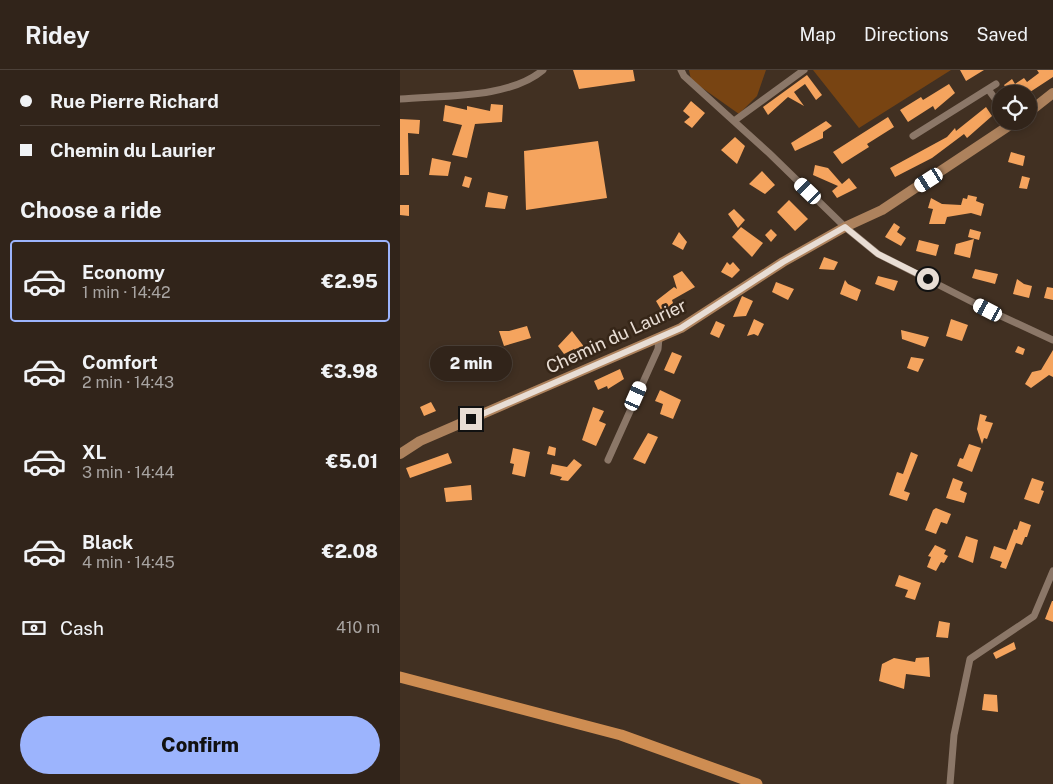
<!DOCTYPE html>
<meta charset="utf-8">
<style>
:root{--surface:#31241a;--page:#3d3027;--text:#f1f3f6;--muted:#a8a4a2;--line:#4c4139;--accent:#9cb4fd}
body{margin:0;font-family:"Public Sans",sans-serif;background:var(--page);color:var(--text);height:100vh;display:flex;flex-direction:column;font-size:19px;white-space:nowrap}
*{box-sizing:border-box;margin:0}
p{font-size:16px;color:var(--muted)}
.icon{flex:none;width:28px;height:28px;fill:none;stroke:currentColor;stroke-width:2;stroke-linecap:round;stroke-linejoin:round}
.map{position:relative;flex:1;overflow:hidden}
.panel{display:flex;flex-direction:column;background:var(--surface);width:400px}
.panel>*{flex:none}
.top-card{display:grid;align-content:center;height:110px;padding:0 20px;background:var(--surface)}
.fabs{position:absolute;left:592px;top:15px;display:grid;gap:10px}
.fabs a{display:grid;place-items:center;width:45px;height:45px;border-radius:50%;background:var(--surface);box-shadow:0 2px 8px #0003,0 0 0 1px var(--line);font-size:25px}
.end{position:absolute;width:22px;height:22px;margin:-11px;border:6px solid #e8ddd4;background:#111;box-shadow:0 0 0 2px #111}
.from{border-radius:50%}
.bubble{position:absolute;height:35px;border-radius:18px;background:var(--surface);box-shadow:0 2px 8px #0003,0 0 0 1px var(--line);font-size:16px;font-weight:800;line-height:35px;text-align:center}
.car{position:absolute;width:15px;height:30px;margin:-15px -8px;border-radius:6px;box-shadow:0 0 4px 1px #0007;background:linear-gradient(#fff 24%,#345 0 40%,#fff 0 76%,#345 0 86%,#fff 0)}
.top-card b{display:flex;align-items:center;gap:18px;height:48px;font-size:19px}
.top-card b+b{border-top:1px solid var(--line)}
.top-card i{width:12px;height:12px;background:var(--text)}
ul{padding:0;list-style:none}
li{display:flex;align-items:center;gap:15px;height:82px;margin:0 10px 8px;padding:0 10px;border:2px solid transparent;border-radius:5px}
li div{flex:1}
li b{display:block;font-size:19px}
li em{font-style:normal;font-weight:800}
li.current{border-color:var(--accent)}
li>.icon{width:45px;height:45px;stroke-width:1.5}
h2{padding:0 20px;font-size:22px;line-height:60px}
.pay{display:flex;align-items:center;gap:12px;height:55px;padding:0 20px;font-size:19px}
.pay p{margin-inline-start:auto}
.primary-button{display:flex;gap:10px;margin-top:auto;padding:10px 20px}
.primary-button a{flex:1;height:58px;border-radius:30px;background:var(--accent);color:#111;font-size:20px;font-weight:800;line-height:58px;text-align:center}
header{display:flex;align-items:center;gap:30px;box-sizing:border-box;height:70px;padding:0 25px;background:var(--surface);border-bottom:1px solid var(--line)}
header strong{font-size:24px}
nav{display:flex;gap:28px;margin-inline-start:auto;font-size:18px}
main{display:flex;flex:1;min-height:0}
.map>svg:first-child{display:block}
.green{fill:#784412}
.building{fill:#f5a45e}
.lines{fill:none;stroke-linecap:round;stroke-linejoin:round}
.street{stroke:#8b7768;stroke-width:7}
.secondary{stroke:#ad825d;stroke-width:10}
.primary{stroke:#ce8d52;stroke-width:11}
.route{stroke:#e8ddd4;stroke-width:6}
.labels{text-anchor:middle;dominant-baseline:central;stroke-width:5;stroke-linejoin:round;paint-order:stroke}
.street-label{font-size:18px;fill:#e8ddd4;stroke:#362618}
</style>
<header>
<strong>Ridey</strong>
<nav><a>Map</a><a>Directions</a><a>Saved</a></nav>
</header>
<main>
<section class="panel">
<div class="top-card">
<b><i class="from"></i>Rue Pierre Richard</b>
<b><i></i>Chemin du Laurier</b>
</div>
<h2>Choose a ride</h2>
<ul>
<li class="current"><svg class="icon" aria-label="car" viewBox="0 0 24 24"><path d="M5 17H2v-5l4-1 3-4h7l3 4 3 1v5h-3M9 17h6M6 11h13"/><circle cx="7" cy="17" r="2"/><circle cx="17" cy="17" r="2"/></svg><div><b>Economy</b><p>1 min · 14:42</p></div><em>€2.95</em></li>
<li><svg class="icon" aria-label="car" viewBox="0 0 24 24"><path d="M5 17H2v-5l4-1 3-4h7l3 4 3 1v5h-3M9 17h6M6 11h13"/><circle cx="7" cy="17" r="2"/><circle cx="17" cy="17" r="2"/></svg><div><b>Comfort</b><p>2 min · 14:43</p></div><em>€3.98</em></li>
<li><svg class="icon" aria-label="car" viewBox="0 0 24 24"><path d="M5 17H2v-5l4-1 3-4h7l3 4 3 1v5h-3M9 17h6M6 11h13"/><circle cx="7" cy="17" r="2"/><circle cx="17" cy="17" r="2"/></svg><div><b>XL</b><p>3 min · 14:44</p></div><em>€5.01</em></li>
<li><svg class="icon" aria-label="car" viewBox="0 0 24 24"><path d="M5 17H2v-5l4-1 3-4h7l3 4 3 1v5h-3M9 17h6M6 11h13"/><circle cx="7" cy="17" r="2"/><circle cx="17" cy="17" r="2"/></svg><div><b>Black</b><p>4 min · 14:45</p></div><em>€2.08</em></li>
</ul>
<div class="pay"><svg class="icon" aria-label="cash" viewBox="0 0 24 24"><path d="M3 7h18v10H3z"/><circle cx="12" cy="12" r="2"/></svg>Cash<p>410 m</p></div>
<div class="primary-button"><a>Confirm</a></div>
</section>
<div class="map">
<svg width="653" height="714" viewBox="0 0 653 714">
<rect width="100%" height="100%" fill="#413022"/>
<!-- green -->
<path class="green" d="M289 0H366L357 26 339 44 291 10Z
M413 0H551L459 58Z"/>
<!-- building -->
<path class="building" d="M173 0H233L235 11 179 19Z
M560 0H584L566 11Z
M637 0H653V7L627 24H610L604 15 612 9 615 14 624 8 627 12 639 3Z
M407 5 422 25 416 30 405 14 394 22 404 36 388 27 368 45 363 37Z
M549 14 555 23 535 40 533 36 508 52 500 40 521 27 523 30Z
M291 31 305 43 292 58 284 52 290 47 283 41Z
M91 34 103 35 102 52 75 54 67 88 52 85 62 55 43 51 45 35 67 40V36L90 41Z
M586 37 592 46 567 68 564 64 532 88 495 107 490 98 547 67 555 58 556 61Z
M488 47 494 57 467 74 469 77 442 94 433 82Z
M0 49 20 50 19 64 8 63 9 105H0Z
M426 51 432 56 423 62V68L395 81 391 73Z
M335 67 345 76 337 94 321 80Z
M198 71 207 128 126 140 124 81Z
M611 82 625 86 623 96 608 92Z
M32 88 51 92 48 106 29 105Z
M415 95 428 98 442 114 449 108 457 118 437 128 432 121 438 116 413 105Z
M362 101 375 115 365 124 349 114Z
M65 106 72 108 69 118 62 116Z
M622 106 630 108 627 119 619 118Z
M88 122 108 126 105 139 85 137Z
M568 125 577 127 576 131 584 134 581 146 571 143 547 147 545 154H529L533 139 528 138 531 128 542 134 561 135 563 128 567 129Z
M389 130 408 149 395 161 377 142Z
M0 135H9V146L0 145Z
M334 139 345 150 338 158 328 144Z
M494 153 500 157 497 162 506 168 501 176 485 167Z
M341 157 363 173 352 187 332 167Z
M371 159 377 165 371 172 365 165Z
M570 159 581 162 579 170 568 167Z
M279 162 287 172 283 180 272 174Z
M574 169 570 188 554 184 556 174Z
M519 170 539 175 536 186 516 181Z
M424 187 438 192 434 200 419 199Z
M327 192 330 195 333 192 340 200 332 208 321 202Z
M575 199 598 204 595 214 572 208Z
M282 201 295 217 272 230 273 233 271 235 273 238 263 243 256 231 274 217 277 219 273 206Z
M478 206 498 211 494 221 475 214Z
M617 209 624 214 632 216 629 228 613 224Z
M445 210 448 214 461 220 457 231 440 224Z
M376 212 394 219 388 230 372 222Z
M647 217 653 218V230L644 228Z
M342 226 353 231 346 246 333 247Z
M354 249 364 254 358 266 354 264 347 266Z
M551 249 568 255 562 271 546 266Z
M316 251 325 255 319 268 310 264Z
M127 256 131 268 104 276 99 261H109Z
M501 260 529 267 525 277 502 269Z
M172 261 185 278 178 283 174 279 164 284 158 276Z
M618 276 625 279 623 285 615 282Z
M653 280V307L649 305 631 318 625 314 632 302 641 300Z
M272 282 282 286 274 304 264 300Z
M511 287 524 289 518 302 507 298Z
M107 290 110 298 103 300 101 292Z
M220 299 224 309 208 319 207 316 198 320 194 311Z
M260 320 281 330 273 349 260 344 263 334 255 331Z
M31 332 36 341 24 346 20 337Z
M193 337 204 341 199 351 206 354 196 376 182 370Z
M580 344 587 346 585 351 593 353 587 369 584 368 582 374 577 359Z
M248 363 258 367 245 394 233 389Z
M569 374 581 378 572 402 557 396 560 388 563 389Z
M149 376 156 378 155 386 147 384Z
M113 378 130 382 125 407 112 404 114 394 110 393Z
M511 382 518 385 504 421 510 423 507 431 489 425 497 402 503 404Z
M48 383 52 393 10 408 6 398Z
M174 389 182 395 168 411 160 410 162 407 150 404 152 394 167 397Z
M553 408 563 412 560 420 567 423 564 433 546 428Z
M632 408 644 412 641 420 644 421 639 434 624 429Z
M71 415 72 430 46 432 44 418Z
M536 438 551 444 547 454 541 452 536 464 525 460 533 440Z
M620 451 631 455 627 467H625L622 475 616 473 606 499 600 497 602 492 590 488 594 476 606 480 614 459 617 460Z
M566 466 578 470 573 493 558 487Z
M535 475 546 480 544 484 548 486 544 493 541 492 536 501 527 497 531 487 528 486Z
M499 505 521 513 515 530 505 527 508 520 495 516Z
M652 531H653V552L645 549Z
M539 551 550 553 548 568 536 567Z
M614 572 616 579 596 589 593 583Z
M529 587 530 607 506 604 504 619 479 611 482 594 494 588 515 592 516 588Z
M584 624 597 625 598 642 582 640Z"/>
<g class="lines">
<!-- street -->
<path class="street" d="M281 0 284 6 369 83 445 157 478 184 588 240 653 270
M588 19 596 14
M0 29C43 25 109 29 143 0
M334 51 404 0
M513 66 588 19 601 37
M208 390 258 279 259 268
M550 714 554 665 570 589 634 546 653 501"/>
<!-- secondary -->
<path class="secondary" d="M629 42 653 23
M0 384 20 371 281 258 383 192 445 157 482 140 616 51"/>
<!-- primary -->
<path class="primary" d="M0 607 221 665 357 714"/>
</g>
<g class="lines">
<!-- route -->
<path class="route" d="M71 349 281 258 383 192 445 157 478 184 528 209"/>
</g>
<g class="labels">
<!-- street labels -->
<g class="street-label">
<text transform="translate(216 266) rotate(-25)">Chemin du Laurier</text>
</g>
</g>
</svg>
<div class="fabs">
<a><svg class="icon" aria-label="locate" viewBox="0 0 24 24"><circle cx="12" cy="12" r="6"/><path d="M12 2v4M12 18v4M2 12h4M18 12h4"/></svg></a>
</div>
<i class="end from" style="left:528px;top:209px"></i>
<i class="end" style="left:71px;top:349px"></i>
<div class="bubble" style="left:30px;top:276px;width:82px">2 min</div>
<i class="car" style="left:529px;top:110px;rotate:237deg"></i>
<i class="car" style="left:408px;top:121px;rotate:314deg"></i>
<i class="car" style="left:588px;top:240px;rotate:298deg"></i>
<i class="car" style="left:236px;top:326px;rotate:24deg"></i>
</div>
</main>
